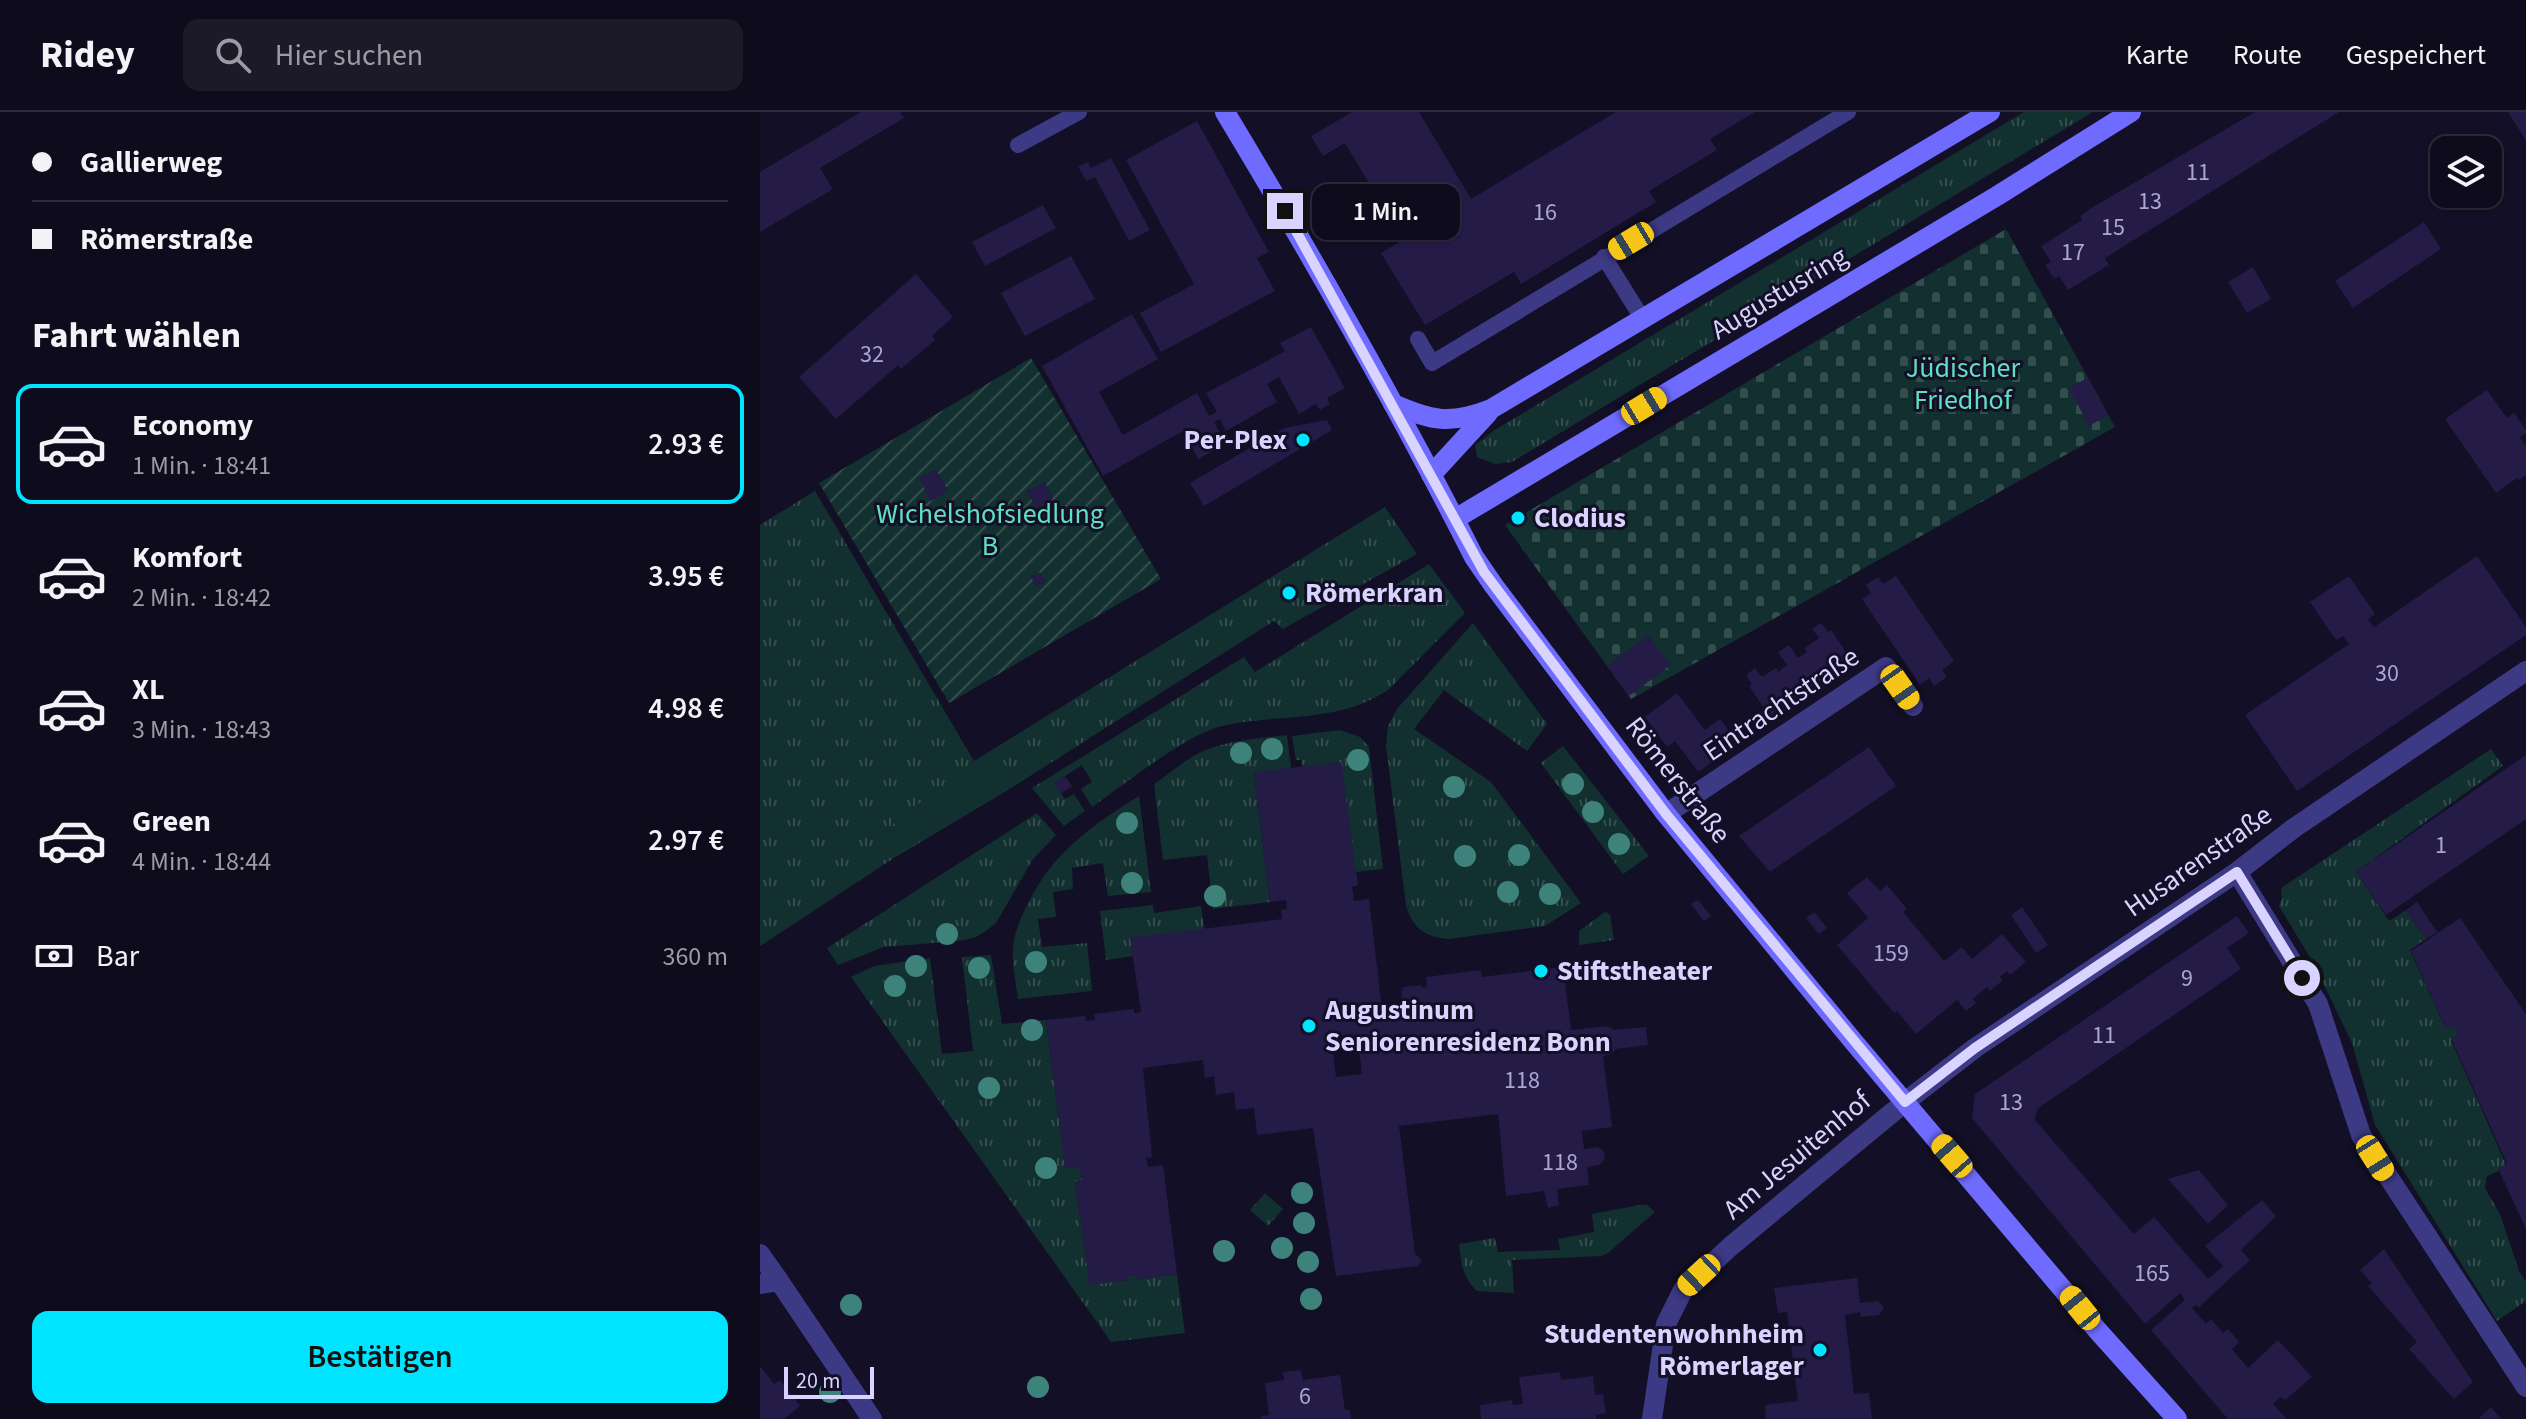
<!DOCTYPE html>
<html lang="de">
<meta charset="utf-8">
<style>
:root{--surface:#0e0b1c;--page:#1c1929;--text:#f1f3f6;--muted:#9b9ba3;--line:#2e2b3b;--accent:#00e5ff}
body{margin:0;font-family:"Source Sans 3",sans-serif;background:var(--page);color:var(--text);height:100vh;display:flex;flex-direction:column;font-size:30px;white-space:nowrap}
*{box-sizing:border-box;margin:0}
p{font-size:26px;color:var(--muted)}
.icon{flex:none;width:44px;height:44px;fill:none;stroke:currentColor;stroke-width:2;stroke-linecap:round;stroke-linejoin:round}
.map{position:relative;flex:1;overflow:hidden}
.sheet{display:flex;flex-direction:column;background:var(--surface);width:760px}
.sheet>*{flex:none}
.top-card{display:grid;align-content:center;height:176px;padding:0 32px;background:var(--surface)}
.controls{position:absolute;left:1670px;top:24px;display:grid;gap:16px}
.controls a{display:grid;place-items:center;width:72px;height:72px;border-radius:16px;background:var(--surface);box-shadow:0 2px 6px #0004,0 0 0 2px var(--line);font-size:40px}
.scale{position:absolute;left:24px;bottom:20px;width:90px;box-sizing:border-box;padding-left:8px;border:4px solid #d9d4ff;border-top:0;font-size:22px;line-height:28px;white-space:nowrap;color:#d9d4ff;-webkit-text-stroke:6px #130f26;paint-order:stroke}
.end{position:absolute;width:36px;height:36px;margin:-18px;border:10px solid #d9d4ff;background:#111;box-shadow:0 0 0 4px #111}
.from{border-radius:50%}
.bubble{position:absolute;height:56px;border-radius:16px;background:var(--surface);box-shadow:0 2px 6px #0004,0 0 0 2px var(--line);font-size:26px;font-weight:600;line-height:56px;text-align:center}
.car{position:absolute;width:24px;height:48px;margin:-24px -12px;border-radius:10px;box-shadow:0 0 6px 2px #0007;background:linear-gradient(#f5c518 24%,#345 0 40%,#f5c518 0 76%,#345 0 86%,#f5c518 0)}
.top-card b{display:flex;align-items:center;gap:28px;height:76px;font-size:30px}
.top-card b+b{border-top:2px solid var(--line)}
.top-card i{width:20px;height:20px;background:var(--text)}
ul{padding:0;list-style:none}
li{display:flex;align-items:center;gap:24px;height:120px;margin:0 16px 12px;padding:0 16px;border:4px solid transparent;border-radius:16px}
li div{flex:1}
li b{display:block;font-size:30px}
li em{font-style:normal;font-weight:600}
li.active{border-color:var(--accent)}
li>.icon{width:72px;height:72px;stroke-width:1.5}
h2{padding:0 32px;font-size:36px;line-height:96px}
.pay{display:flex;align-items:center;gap:20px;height:88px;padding:0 32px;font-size:30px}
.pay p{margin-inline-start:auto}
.button{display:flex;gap:16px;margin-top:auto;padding:16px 32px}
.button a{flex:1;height:92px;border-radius:16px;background:var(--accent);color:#111;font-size:32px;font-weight:600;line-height:92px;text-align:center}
header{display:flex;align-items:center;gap:48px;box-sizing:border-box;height:112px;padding:0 40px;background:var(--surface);border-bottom:2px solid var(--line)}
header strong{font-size:38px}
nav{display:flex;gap:44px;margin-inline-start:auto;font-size:28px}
.search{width:560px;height:72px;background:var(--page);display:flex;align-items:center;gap:20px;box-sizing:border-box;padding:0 28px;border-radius:16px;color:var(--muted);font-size:30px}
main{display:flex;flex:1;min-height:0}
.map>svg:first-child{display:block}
.grass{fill:url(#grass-tufts)}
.cemetery{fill:url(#cemetery-stones)}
.park{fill:#12302f}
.garden{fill:url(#garden-furrows)}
.building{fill:#241b47;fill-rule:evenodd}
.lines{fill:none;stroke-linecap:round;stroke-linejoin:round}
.lane{stroke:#3d3a85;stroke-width:16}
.street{stroke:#3d3a85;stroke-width:20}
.secondary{stroke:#6f6bff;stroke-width:20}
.tree{fill:#3d827b}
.route{stroke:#d9d4ff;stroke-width:10}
.poi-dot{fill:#00e5ff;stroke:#130f26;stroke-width:3}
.labels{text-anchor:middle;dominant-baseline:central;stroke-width:6;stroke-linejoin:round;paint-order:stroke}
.number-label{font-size:24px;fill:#aca6d1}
.street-label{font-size:28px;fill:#d9d4ff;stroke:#130f26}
.park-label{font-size:28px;fill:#5fe0c0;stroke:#130f26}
.poi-label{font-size:28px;font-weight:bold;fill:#d9d4ff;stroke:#130f26;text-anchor:start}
</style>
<header>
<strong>Ridey</strong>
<div class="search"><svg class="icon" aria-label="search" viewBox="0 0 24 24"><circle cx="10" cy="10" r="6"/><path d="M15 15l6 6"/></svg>Hier suchen</div>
<nav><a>Karte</a><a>Route</a><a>Gespeichert</a></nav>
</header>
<main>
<section class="sheet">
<div class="top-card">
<b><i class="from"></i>Gallierweg</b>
<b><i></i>Römerstraße</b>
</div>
<h2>Fahrt wählen</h2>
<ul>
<li class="active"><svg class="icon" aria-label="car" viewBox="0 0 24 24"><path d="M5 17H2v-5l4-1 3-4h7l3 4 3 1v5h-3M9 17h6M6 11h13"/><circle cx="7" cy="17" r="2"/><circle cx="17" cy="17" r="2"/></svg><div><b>Economy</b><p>1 Min. · 18:41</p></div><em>2.93 €</em></li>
<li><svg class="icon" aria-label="car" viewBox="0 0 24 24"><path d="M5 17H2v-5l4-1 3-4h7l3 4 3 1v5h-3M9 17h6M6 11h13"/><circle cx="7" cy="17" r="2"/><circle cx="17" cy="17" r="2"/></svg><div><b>Komfort</b><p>2 Min. · 18:42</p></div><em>3.95 €</em></li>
<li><svg class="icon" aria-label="car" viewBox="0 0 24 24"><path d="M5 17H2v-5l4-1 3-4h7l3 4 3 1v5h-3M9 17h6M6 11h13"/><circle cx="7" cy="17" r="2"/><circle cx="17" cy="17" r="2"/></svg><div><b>XL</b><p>3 Min. · 18:43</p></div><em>4.98 €</em></li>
<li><svg class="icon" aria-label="car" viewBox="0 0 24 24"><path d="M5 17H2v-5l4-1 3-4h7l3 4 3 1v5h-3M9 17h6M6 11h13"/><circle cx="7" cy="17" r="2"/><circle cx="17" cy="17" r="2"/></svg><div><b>Green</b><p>4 Min. · 18:44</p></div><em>2.97 €</em></li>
</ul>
<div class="pay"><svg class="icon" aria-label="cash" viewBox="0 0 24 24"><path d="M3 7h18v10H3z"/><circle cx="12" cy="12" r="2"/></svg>Bar<p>360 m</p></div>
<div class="button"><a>Bestätigen</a></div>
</section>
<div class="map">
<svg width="1766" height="1307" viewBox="0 0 1766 1307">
<defs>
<pattern id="grass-tufts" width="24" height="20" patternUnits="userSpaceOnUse" patternTransform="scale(2)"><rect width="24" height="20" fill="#12302f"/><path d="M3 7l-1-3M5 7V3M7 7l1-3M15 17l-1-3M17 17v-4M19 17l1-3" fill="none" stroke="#344d4e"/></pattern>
<pattern id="cemetery-stones" width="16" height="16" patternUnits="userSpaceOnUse" patternTransform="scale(2)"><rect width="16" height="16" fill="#12302f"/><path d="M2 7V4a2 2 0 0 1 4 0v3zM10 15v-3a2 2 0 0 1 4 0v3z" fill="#344d4e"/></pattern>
<pattern id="garden-furrows" width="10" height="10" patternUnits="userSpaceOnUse" patternTransform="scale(2)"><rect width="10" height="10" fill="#12302f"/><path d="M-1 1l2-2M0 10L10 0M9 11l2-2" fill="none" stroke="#344d4e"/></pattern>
</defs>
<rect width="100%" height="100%" fill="#130f26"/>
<!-- grass -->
<path class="grass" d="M1264 0H1333L752 350 735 352 717 345 715 333 733 319Z
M55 379 214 649 625 395 657 442 523 517 514 509 248 678 134 746 0 834V413Z
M669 452 705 501 629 577C580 612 518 601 462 614 427 622 365 672 332 695L321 677 332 670 322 653 294 671 305 687 314 682 325 699 304 714 272 676 484 545 495 560Z
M713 511 787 612 767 639 684 578 654 617 731 670 821 791 785 814 689 827C665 825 653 817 646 793L626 633 628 614 637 597Z
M580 618 600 625 609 635 623 757 595 760 581 650 543 655 541 648H536L532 624Z
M527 623 531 656 494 661 510 790 453 797 447 743 403 748 394 672C408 663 421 651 435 643 463 628 495 627 527 623Z
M803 634 889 744 863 762 781 651Z
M1731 637 1743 654 1596 760 1629 809 1646 798 1666 827 1650 838 1684 913 1695 908 1702 923 1691 928 1747 1055 1727 1064 1725 1076 1740 1102 1759 1159 1766 1170V1189L1737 1209 1615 1013 1592 931 1554 852 1519 794 1522 787 1521 776Z
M379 684 391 780 348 784 343 751 312 756 313 777 293 780 296 805 278 807 282 835 327 831 332 879 258 887C256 871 252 853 253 837 254 820 261 805 269 790 293 740 333 713 379 684Z
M277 701 296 723 273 747 236 811 226 819 214 826 198 829 124 835 78 853 67 836Z
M393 793 394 801 441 794 444 817 371 826 373 844 346 848 340 799Z
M845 800 850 802 854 828 819 833V819Z
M231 843 242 912 286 908 305 1055 320 1054 322 1068 315 1070 330 1172 368 1168 369 1164 377 1163 378 1167 417 1162 425 1221 351 1230 91 865 114 854 170 846 182 942 213 939 202 845Z
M505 1081 523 1097 508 1114 490 1098Z
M880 1093H887L895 1100 848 1141 841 1144 752 1148 754 1181 717 1179C703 1166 701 1150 699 1132L735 1126 738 1140 800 1138 798 1127 834 1120 832 1102Z"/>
<!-- cemetery -->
<path class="cemetery" d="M1246 117 1355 315 871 587 745 413Z"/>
<!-- park -->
<path class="park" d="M238 642 256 670 149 736 132 708Z"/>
<!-- garden -->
<path class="garden" d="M271 246 401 467 189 591 59 371Z"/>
<!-- building -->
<path class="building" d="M101 0H140L144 6 60 56 73 77 0 120V60Z
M592 0H659L711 87 856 0H995L950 27 957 38 889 79 896 90 761 172 754 160 665 213 621 141 643 128 585 31 563 44 551 24Z
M1495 0H1579L1345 146 1349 153 1308 178 1299 164 1294 167 1285 153 1291 150 1281 134 1322 108 1320 104 1333 95Z
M1748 0H1766V29Z
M437 9 509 140 497 146 515 179 401 240 380 201 434 172 366 48Z
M351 46 390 118 369 129 335 65 326 69 318 54 328 50 331 56Z
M283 93 296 116 225 154 212 130Z
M1664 110 1681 137 1593 196 1575 169Z
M311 144 335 187 265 224 241 181Z
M1493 155 1511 187 1487 201 1468 170Z
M156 162 193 205 172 224 175 228 141 257 138 253 76 307 39 265Z
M372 202 398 247 339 280 363 323 437 281 449 304 457 300 446 281 522 241 525 239 520 231 551 215 585 276 567 286 570 292 560 298 556 292 539 302 519 265 507 272 517 290 466 319 460 307 454 310 466 332 438 347 423 319 343 364 282 254Z
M1328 266 1348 303 1329 314 1309 276Z
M1727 278 1747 306 1754 301 1766 318V321L1760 325 1766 334V363L1759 368 1757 366 1736 381 1685 307Z
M567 308 572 318 444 394 430 371 524 316Z
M176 357 188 379 171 389 159 366Z
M285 370 293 387 276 396 267 379Z
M1717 444 1766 515V523L1537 679 1485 603 1589 532 1583 524 1576 528 1550 490 1589 464 1615 502 1608 507 1614 515Z
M280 460 286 470 277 475 271 465Z
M1136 464 1194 549 1182 558 1187 565 1174 574 1169 566 1160 573 1102 487 1111 481 1106 473 1118 465 1123 472Z
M1061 511 1068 520 1071 518 1095 553 1013 609 989 574 992 572 986 563 995 556 1002 565 1016 556 1018 560 1027 553 1018 540 1029 533 1038 546 1047 540 1045 536 1059 526 1052 517Z
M888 523 911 553 869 584 847 554Z
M917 581 945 618 960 607 978 631 940 659 937 658 915 629 907 635 885 605Z
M1109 635 1136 674 1010 760 979 724Z
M1766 643V707L1626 803 1596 760Z
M581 650 598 773 592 775 594 789 609 787 623 906 643 903 641 880 644 875 662 873V876L667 875 666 865 721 858 722 865 803 855 811 918 848 914 854 918 886 915 888 933 856 937 851 942 843 944 852 1015 822 1019 824 1037 838 1035 844 1040 845 1047 840 1053 827 1055 829 1073 797 1077 799 1093 788 1096 784 1079 746 1084 738 1002 639 1014 655 1142 662 1148 658 1154 576 1164 553 1016 497 1023 494 996 476 998 474 980 456 983 454 964 445 966 443 948 383 956 392 1045 386 1046 388 1055 403 1053 417 1162 378 1167 377 1163 369 1164V1168L330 1173 315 1070 322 1068 320 1054 305 1056 286 908 325 904 326 909 335 908 334 902 374 897V901L381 900 370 826 522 807 521 798 527 797 526 788 510 790 494 660ZM599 937 602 962 576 965 573 940Z
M305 664 312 674 301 682 294 671Z
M1107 765 1120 779 1127 773 1147 797 1143 800 1184 849 1202 835 1212 847 1242 822 1266 850 1250 863 1247 859 1240 865 1243 868 1230 879 1227 875 1213 887 1216 891 1206 899 1197 888 1156 922 1137 899 1134 901 1077 833 1108 806 1087 781Z
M938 788 951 804 944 809 931 792Z
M1657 790 1677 820 1666 827 1646 798Z
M1262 795 1288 833 1276 841 1251 803Z
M1054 800 1067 816 1059 822 1046 806Z
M1477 804 1489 821 1467 836 1481 857 1277 997 1275 1008 1374 1122 1394 1105 1448 1167 1463 1154 1445 1134 1502 1088 1516 1104 1481 1138 1490 1148 1439 1195 1436 1193 1432 1196 1446 1212 1451 1207 1463 1221 1468 1217 1479 1230 1472 1237 1488 1256 1518 1228 1552 1265 1525 1288 1521 1285 1513 1292 1527 1307H1468L1391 1218 1425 1188 1420 1181 1385 1212 1212 1006 1215 982Z
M1700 806 1766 902V1117L1738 1056 1747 1052 1691 926 1698 923 1694 914 1686 917 1651 839Z
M1439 1058 1468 1093 1448 1112 1408 1067Z
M1624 1137 1713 1270 1694 1287 1649 1237 1657 1230 1608 1174 1612 1171 1600 1158Z
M1097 1166 1100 1191 1118 1189 1124 1196 1119 1203 1101 1205 1100 1200 1085 1203 1094 1282 1109 1281 1112 1307H1006L1005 1293 1038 1289 1027 1200 1018 1201 1014 1176Z
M0 1254 14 1272 20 1268 40 1294 24 1307H0Z
M541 1258 543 1268 580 1263 585 1298H590L591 1307H501V1304L509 1303 505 1271 524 1268 523 1260Z
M800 1260 801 1268 833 1264 835 1283 843 1282 846 1301 836 1303V1307H721L720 1293 752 1288 753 1293 763 1292 759 1265Z
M1731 1295 1741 1307H1718Z"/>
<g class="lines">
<!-- lane -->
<path class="lane" d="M258 33 319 0
M844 145 882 206
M658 227 672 251 1088 0"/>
<!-- street -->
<path class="street" d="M906 702 1126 555 1153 594
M1477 760 1558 892 1601 1023 1766 1275
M0 1142 19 1169 0 1172
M19 1169 112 1307
M892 1307 906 1212 923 1178 971 1134 1145 990 1215 936 1477 760 1534 716 1766 559"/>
<!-- secondary -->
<path class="secondary" d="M465 0C553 146 637 293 714 445L734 474 906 702 1093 929 1338 1219 1417 1307
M633 292C672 309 690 313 731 297L1230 0
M671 363 728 301
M695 407 1237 84 1371 0"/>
</g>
<!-- trees -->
<g class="tree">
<circle cx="512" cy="637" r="11"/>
<circle cx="481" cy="641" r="11"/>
<circle cx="598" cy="648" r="11"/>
<circle cx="813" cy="672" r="11"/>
<circle cx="694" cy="675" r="11"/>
<circle cx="833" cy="700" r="11"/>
<circle cx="367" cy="711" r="11"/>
<circle cx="859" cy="732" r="11"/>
<circle cx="759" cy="743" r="11"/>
<circle cx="705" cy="744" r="11"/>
<circle cx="372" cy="771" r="11"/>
<circle cx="748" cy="780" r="11"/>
<circle cx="790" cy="782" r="11"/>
<circle cx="455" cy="784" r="11"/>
<circle cx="187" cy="822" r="11"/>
<circle cx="276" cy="850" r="11"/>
<circle cx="156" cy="854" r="11"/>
<circle cx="219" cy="856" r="11"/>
<circle cx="135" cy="874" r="11"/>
<circle cx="272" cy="918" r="11"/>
<circle cx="229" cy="976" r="11"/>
<circle cx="286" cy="1056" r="11"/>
<circle cx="542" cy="1081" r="11"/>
<circle cx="544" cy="1111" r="11"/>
<circle cx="522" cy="1136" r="11"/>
<circle cx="464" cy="1139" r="11"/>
<circle cx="548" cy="1150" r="11"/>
<circle cx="551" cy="1187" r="11"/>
<circle cx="91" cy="1193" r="11"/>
<circle cx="278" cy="1275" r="11"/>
<circle cx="70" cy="1280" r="11"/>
</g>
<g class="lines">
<!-- route -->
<path class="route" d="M525 99 724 460 906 702 1145 990 1215 936 1477 760 1542 866"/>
</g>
<!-- markers -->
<g class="poi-dot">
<circle cx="543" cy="328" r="8"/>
<circle cx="758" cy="406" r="8"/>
<circle cx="529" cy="481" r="8"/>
<circle cx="781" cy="859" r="8"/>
<circle cx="549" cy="914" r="8"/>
<circle cx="1060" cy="1238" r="8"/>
</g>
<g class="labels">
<!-- number labels -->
<g class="number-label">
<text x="1438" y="60">11</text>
<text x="1390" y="89">13</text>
<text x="785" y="100">16</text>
<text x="1353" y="115">15</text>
<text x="1313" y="140">17</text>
<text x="112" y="242">32</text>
<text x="1627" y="561">30</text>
<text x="1681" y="733">1</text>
<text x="1131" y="841">159</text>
<text x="1427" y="866">9</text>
<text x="1344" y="923">11</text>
<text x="762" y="968">118</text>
<text x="1251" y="990">13</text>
<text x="800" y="1050">118</text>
<text x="1392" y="1161">165</text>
<text x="545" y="1284">6</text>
</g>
<!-- street labels -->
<g class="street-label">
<text transform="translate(1019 181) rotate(-31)">Augustusring</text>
<text transform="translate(1021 592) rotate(-34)">Eintrachtstraße</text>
<text transform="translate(918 668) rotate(52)">Römerstraße</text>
<text transform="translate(1438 749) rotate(-35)">Husarenstraße</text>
<text transform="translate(1037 1043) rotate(-40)">Am Jesuitenhof</text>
</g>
<!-- park labels -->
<g class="park-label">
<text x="1203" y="256">Jüdischer<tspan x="1203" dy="32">Friedhof</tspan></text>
<text x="230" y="402">Wichelshofsiedlung<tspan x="230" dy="32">B</tspan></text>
</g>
<!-- poi labels -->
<g class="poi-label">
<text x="527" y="328" text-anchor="end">Per-Plex</text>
<text x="774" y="406">Clodius</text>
<text x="545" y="481">Römerkran</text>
<text x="797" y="859">Stiftstheater</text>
<text x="565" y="898">Augustinum<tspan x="565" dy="32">Seniorenresidenz Bonn</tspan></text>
<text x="1044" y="1222" text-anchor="end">Studentenwohnheim<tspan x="1044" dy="32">Römerlager</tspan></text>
</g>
</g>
</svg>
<div class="controls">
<a><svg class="icon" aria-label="layers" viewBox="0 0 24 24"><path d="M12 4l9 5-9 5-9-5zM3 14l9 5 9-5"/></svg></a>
</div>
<div class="scale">20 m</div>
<i class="end from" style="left:1542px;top:866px"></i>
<i class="end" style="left:525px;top:99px"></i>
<div class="bubble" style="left:552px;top:72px;width:148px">1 Min.</div>
<i class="car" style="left:871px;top:129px;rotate:239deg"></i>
<i class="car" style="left:884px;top:294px;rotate:59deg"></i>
<i class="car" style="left:1140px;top:575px;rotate:145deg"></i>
<i class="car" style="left:1192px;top:1044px;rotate:319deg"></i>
<i class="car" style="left:1615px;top:1046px;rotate:148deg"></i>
<i class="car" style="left:939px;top:1163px;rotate:227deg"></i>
<i class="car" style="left:1320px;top:1196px;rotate:321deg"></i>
</div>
</main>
